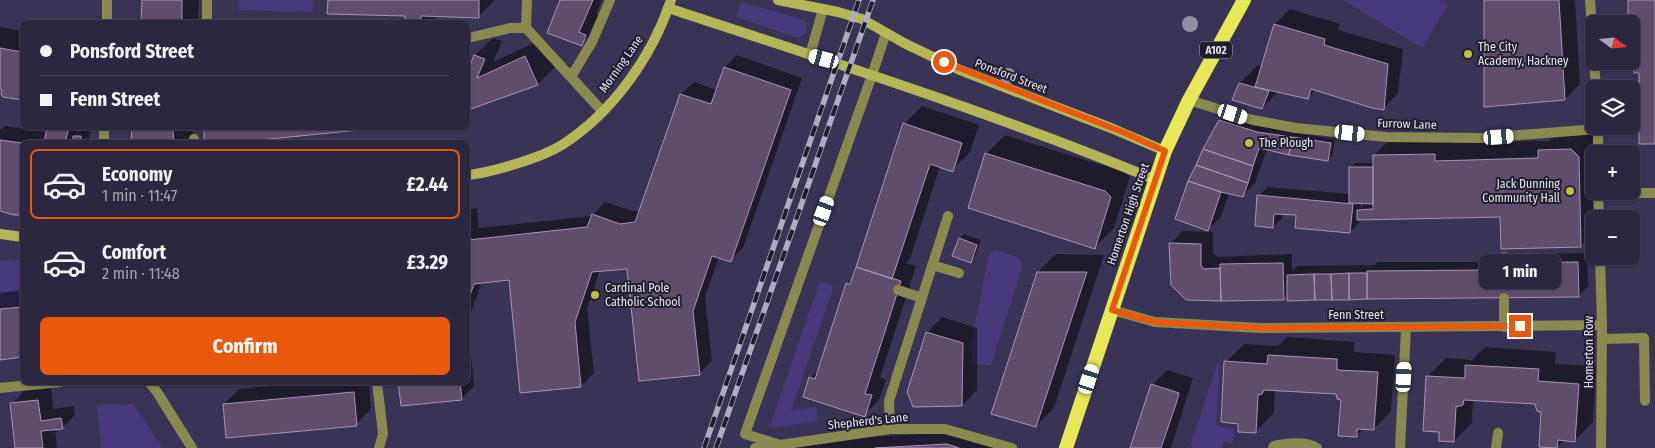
<!DOCTYPE html>
<meta charset="utf-8">
<style>
:root{--surface:#2b2740;--page:#37334b;--text:#f1f3f6;--muted:#a6a5b1;--line:#474459;--accent:#ea580c}
body{margin:0;font-family:"Fira Sans Condensed",sans-serif;background:var(--page);color:var(--text);height:100vh;display:flex;flex-direction:column;font-size:19px;white-space:nowrap}
*{box-sizing:border-box;margin:0}
p{font-size:16px;color:var(--muted)}
.icon{flex:none;width:28px;height:28px;fill:none;stroke:currentColor;stroke-width:2;stroke-linecap:round;stroke-linejoin:round}
.map{position:relative;flex:1;overflow:hidden}
.panel{position:absolute;left:20px;top:140px;width:450px;height:245px;display:flex;flex-direction:column;background:var(--surface);border-radius:8px;box-shadow:0 1px 4px #0004,0 0 0 1px var(--line)}
.panel>*{flex:none}
.top-card{position:absolute;left:20px;top:20px;width:450px;height:110px;border-radius:8px;box-shadow:0 1px 4px #0004,0 0 0 1px var(--line);display:grid;align-content:center;height:110px;padding:0 20px;background:var(--surface)}
.needle{width:32px;rotate:106deg}
.tools{position:absolute;left:1585px;top:15px;display:grid;gap:10px}
.tools a{display:grid;place-items:center;width:55px;height:55px;border-radius:8px;background:var(--surface);box-shadow:0 1px 4px #0004,0 0 0 1px var(--line);font-size:25px}
.end{position:absolute;width:22px;height:22px;margin:-11px;border:6px solid #ea580c;background:#fff;box-shadow:0 0 0 2px #fff}
.from{border-radius:50%}
.bubble{position:absolute;height:35px;border-radius:8px;background:var(--surface);box-shadow:0 1px 4px #0004,0 0 0 1px var(--line);font-size:16px;font-weight:700;line-height:35px;text-align:center}
.car{position:absolute;width:15px;height:30px;margin:-15px -8px;border-radius:6px;box-shadow:0 0 4px 1px #0007;background:linear-gradient(#fff 24%,#345 0 40%,#fff 0 76%,#345 0 86%,#fff 0)}
.top-card b{display:flex;align-items:center;gap:18px;height:48px;font-size:19px}
.top-card b+b{border-top:1px solid var(--line)}
.top-card i{width:12px;height:12px;background:var(--text)}
ul{padding:9px 0 0;list-style:none}
li{display:flex;align-items:center;gap:15px;height:70px;margin:0 10px 8px;padding:0 10px;border:2px solid transparent;border-radius:8px}
li div{flex:1}
li b{display:block;font-size:19px}
li em{font-style:normal;font-weight:700}
li.current{border-color:var(--accent)}
li>.icon{width:45px;height:45px;stroke-width:1.5}
.button{display:flex;gap:10px;margin-top:auto;padding:10px 20px}
.button a{flex:1;height:58px;border-radius:8px;background:var(--accent);color:#fff;font-size:20px;font-weight:700;line-height:58px;text-align:center}
.map>svg:first-child{display:block}
.green{fill:#47397b}
.shadow{fill:#0007;fill-rule:evenodd}
.building{fill:#5f4d6d;stroke:#a994b8}
.lines{fill:none;stroke-linecap:round;stroke-linejoin:round}
.service{stroke:#888a4f;stroke-width:10}
.minor{stroke:#888a4f;stroke-width:10}
.tertiary{stroke:#888a4f;stroke-width:10}
.secondary{stroke:#b4b755;stroke-width:10}
.trunk{stroke:#e6e856;stroke-width:14}
.rail-casing{stroke:#afacc5;stroke-width:5.5}
.rail{stroke:#201e2d;stroke-width:4;stroke-dasharray:11;stroke-linecap:butt}
.tree{fill:#928fa9}
.route{stroke:#ea580c;stroke-width:6}
.poi-dot{fill:#bdbf43;stroke:#201e2d;stroke-width:2}
.labels{text-anchor:middle;dominant-baseline:central;stroke-width:4;stroke-linejoin:round;paint-order:stroke}
.shield{fill:#201e2d;stroke:#aaa8bb;stroke-width:1}
.shield-label{font-size:11px;font-weight:bold;fill:#e5e3f8}
.poi-label{font-size:12px;fill:#e5e3f8;stroke:#201e2d;text-anchor:start}
.street-label{font-size:12px;fill:#e5e3f8;stroke:#201e2d}
</style>
<div class="map">
<svg width="1655" height="448" viewBox="0 0 1655 448">
<rect width="100%" height="100%" fill="#393455"/>
<!-- green -->
<path class="green" d="M239 0H314L313 12 238 10Z
M1343 0H1440L1448 5 1422 48Z
M740 2 805 20C808 27 807 36 798 38L736 17Z
M995 250 1018 257 1023 265 991 365 976 364 972 361 970 347 989 254Z
M0 260 22 261V307L0 309Z
M820 281 834 286 791 411 816 407 818 421 769 428Z
M1220 355 1216 426 1234 428 1233 443 1223 442 1222 448H1193L1191 443Z
M133 404 163 448H101L97 405Z"/>
<!-- shadow -->
<path class="shadow" d="M143 0H199L198 22H143Z
M329 0H495L479 16 438 15 431 22H406L407 15Z
M561 0H602L596 14 603 17 599 26 581 44Z
M1485 0H1575L1580 84 1565 99Z
M1290 9 1340 24 1338 30 1403 49 1398 93 1383 109 1316 89 1308 97 1279 91 1262 108 1233 99 1240 83 1258 65 1263 67 1275 24Z
M0 27 22 31V99L4 96 3 89 0 88Z
M493 38 502 41 493 62 543 39 556 66 538 84 468 108V64L473 62 475 55Z
M737 55 802 78 743 248 730 260 719 257 705 297 712 361 699 373 628 267 600 270 587 309 594 373 581 386 510 279 482 282 468 321V209L477 208 479 228 592 216 605 202 633 211H640L681 94 694 82 717 90 725 67Z
M922 106 979 125 970 152 952 170 940 166 910 259 906 263 916 266 880 378 886 380 879 400 864 415 810 378 820 368 847 284 854 276 904 124Z
M1233 108 1270 120 1303 134 1335 139 1332 156 1328 160 1267 149 1255 183 1242 196 1229 193 1221 217 1208 229 1220 121Z
M5 126 47 132 48 128H77V133L83 128H89L90 142H22V214H14L0 210V130Z
M134 128H192L193 142H133Z
M205 128H369L228 142H205Z
M1589 132 1597 139 1594 154V191L1598 219H1594V233L1581 246 1502 216 1359 219V223L1350 232 1297 214 1282 213V218L1273 227 1259 196 1268 187 1350 194 1351 167 1355 163H1374V155L1392 137H1452V143L1549 141 1557 133ZM1361 202H1366L1360 208Z
M1005 135 1124 172 1130 177 1114 228 1095 247 986 154Z
M1183 231 1213 232V253L1217 257 1292 254V271L1297 266 1375 265 1377 262H1490L1497 254 1587 253 1588 286 1579 296 1289 299V294L1283 299 1221 300 1170 244Z
M964 234 981 240 975 257 970 262 960 239Z
M1056 254 1104 255 1054 408 1036 426 1038 272Z
M22 290V356L0 358V293Z
M942 317 977 328V390L962 405 927 333Z
M468 323 474 386 461 399 400 382H468Z
M1287 337 1354 342V352L1395 355 1391 411 1374 429 1364 428 1356 436 1342 399 1336 393 1275 389 1274 413 1256 431 1239 423 1226 362 1244 344 1278 346Z
M1485 347 1556 352 1555 364 1596 366 1593 422 1575 440H1564L1557 447 1543 411 1536 403 1473 399 1472 423 1454 441 1441 430 1428 376 1446 358 1472 360Z
M1167 370 1193 378 1171 448H1132L1152 385Z
M313 382H369L371 409 356 424 224 404 239 389Z
M51 388 53 409 74 406 75 415 62 428 55 429 57 448H16L12 404 24 391Z
M960 432 1009 448H791L852 436V440L869 437Z"/>
<!-- building -->
<path class="building" d="M142 0H182V22H141Z
M328 0H479V18L421 16V22H405V16L327 14Z
M560 0H593L579 32 586 35 582 46 547 33Z
M1484 0H1559L1565 100 1484 107Z
M1628 0H1655V144H1639V73H1634L1633 14 1628 15Z
M1274 24 1325 39 1324 45 1388 64 1384 110 1372 108 1311 89 1308 99 1255 87Z
M0 48 22 52V100L3 97 1 94 2 90 0 89Z
M474 55 485 59 477 78 525 56 538 85 468 110V71Z
M724 67 791 90 731 262 712 256 693 311 700 375 639 381 627 269 592 272 575 322 581 387 520 393 509 280 474 284 468 301V240L587 227 592 214 620 224 635 222 680 94 711 104Z
M1239 83 1269 91 1262 109 1232 100Z
M1219 120 1257 132 1292 137 1289 155 1259 148 1253 166 1203 149Z
M903 123 962 143 953 172 930 164 892 279 856 267Z
M47 128H69L65 142H44Z
M132 128 173 129 174 142H131Z
M204 128H379L240 142H204Z
M73 136H81V142H65V141H73Z
M1292 137 1331 143 1328 161 1289 155Z
M0 140 22 143V215H14L0 211Z
M1203 149 1253 166 1248 183 1196 165Z
M1571 149 1579 157 1581 247 1501 249 1500 217 1357 220V210L1373 209V155L1435 154V161L1538 158V150Z
M985 153 1105 191 1111 197 1095 249 968 208Z
M1196 165 1248 183 1243 197 1221 192 1188 181Z
M1349 167H1373V204L1349 203Z
M1188 181 1221 192 1208 231 1175 219Z
M1257 195 1353 204 1350 233 1295 228 1296 215 1274 214 1273 228 1255 226Z
M959 238 977 245 971 263 952 256Z
M1169 243 1201 244V266L1204 269 1220 268 1221 301 1186 300 1171 285Z
M1578 262 1579 297 1367 299V271L1487 270V263Z
M1283 263 1284 300 1221 301 1220 264Z
M856 267 901 281 865 394 872 395 865 417 803 397 809 377 815 379 846 283 850 284Z
M1037 272H1087L1036 427 991 414Z
M1349 273V300H1332L1331 274Z
M1349 273H1367V299L1349 300Z
M1314 274 1315 300 1287 301V275Z
M1314 274H1331L1332 300H1315Z
M22 307V357L0 360V309Z
M926 332 963 343 962 406 913 407 907 392Z
M1268 355 1337 359V370L1378 372 1374 430 1357 429V437L1338 436 1341 400 1337 399 1336 394 1264 390 1262 394 1258 395 1256 433 1238 432V424L1221 422 1224 361 1267 364Z
M1465 365 1539 369 1538 381 1579 384 1575 442 1558 440 1557 448 1539 447 1541 412 1537 411 1535 404 1464 400 1463 405 1456 407 1454 442 1439 441V432L1423 431 1426 376 1465 378Z
M398 382H460L462 400 401 406Z
M1151 384 1179 393 1177 401 1161 448H1130Z
M354 392 357 426 226 438 223 404Z
M38 400 41 421 61 418 63 429 41 431 43 448H15L10 403Z
M947 444 959 448H875Z"/>
<g class="lines">
<!-- service -->
<path class="service" d="M207 22V0
M526 28 527 0
M468 38 510 28H526L602 111
M571 77 592 42 610 0
M194 139V142
M1504 262V257
M932 265 959 273
M898 290 922 298
M1504 327V298
M1602 339 1644 338 1645 401
M890 429 889 401 948 216
M780 445 745 434 872 75
M755 448 777 445
M1273 448 1274 446C1288 443 1305 441 1317 448
M1400 448 1406 328
M1496 448 1498 433"/>
<!-- minor -->
<path class="minor" d="M1590 0 1594 55
M107 22V0
M810 55 823 9
M1594 61 1596 89
M1189 100 1253 120 1296 128 1386 137 1480 138 1598 129
M1598 126V154
M104 142V128
M1598 191 1599 219
M1598 193H1655
M1600 256 1602 325 1601 448
M1112 310 1155 322 1260 328 1602 325
M149 382 157 392 192 448
M377 382 383 434 379 448
M0 388 60 382
M780 445 890 429H945L1012 448"/>
<!-- tertiary -->
<path class="tertiary" d="M872 75 886 33"/>
<!-- secondary -->
<path class="secondary" d="M778 0 838 12 862 19 904 43 960 70 1111 128 1165 151
M668 8C832 62 997 114 1156 180
M468 175C493 172 541 158 562 145 613 112 652 57 671 0
M0 234 22 237"/>
<!-- trunk -->
<path class="trunk" d="M1066 448 1165 151 1189 100 1244 0"/>
<defs>
<path id="rail" d="M704 448 859 0
M716 448 873 0"/>
</defs>
<!-- rail casing -->
<use href="#rail" class="rail-casing"/>
<!-- rail -->
<use href="#rail" class="rail"/>
</g>
<!-- trees -->
<g class="tree">
<circle cx="1190" cy="24" r="8"/>
<circle cx="1008" cy="76" r="8"/>
</g>
<g class="lines">
<!-- route -->
<path class="route" d="M944 62 1125 133 1165 151 1112 310 1155 322 1260 328 1520 326"/>
</g>
<!-- markers -->
<g class="poi-dot">
<circle cx="1468" cy="54" r="5"/>
<circle cx="1249" cy="143" r="5"/>
<circle cx="1570" cy="191" r="5"/>
<circle cx="595" cy="295" r="5"/>
</g>
<g class="labels">
<!-- shield labels -->
<rect class="shield" x="1200" y="41.5" width="32" height="17" rx="4"/>
<g class="shield-label">
<text x="1216" y="50">A102</text>
</g>
<!-- poi labels -->
<g class="poi-label">
<text x="1478" y="47">The City<tspan x="1478" dy="14">Academy, Hackney</tspan></text>
<text x="1259" y="143">The Plough</text>
<text x="1560" y="184" text-anchor="end">Jack Dunning<tspan x="1560" dy="14">Community Hall</tspan></text>
<text x="605" y="288">Cardinal Pole<tspan x="605" dy="14">Catholic School</tspan></text>
</g>
<!-- street labels -->
<g class="street-label">
<text transform="translate(621 64) rotate(-55)">Morning Lane</text>
<text transform="translate(1011 76) rotate(21)">Ponsford Street</text>
<text transform="translate(1407 124) rotate(2)">Furrow Lane</text>
<text transform="translate(1128 214) rotate(-71)">Homerton High Street</text>
<text x="1356" y="315">Fenn Street</text>
<text transform="translate(1589 352) rotate(-90)">Homerton Row</text>
<text transform="translate(868 421) rotate(-6)">Shepherd's Lane</text>
</g>
</g>
</svg>
<div class="tools">
<a><svg class="needle" viewBox="-14 -14 28 28"><path d="M0-13l5 13h-10z" fill="#e53935"/><path d="M0 13l5-13h-10z" fill="#a6a5b1"/></svg></a>
<a><svg class="icon" aria-label="layers" viewBox="0 0 24 24"><path d="M12 4l9 5-9 5-9-5zM3 14l9 5 9-5"/></svg></a>
<a>+</a>
<a>−</a>
</div>
<i class="end from" style="left:944px;top:62px"></i>
<i class="end" style="left:1520px;top:326px"></i>
<div class="bubble" style="left:1479px;top:254px;width:82px">1 min</div>
<i class="car" style="left:824px;top:59px;rotate:285deg"></i>
<i class="car" style="left:1233px;top:114px;rotate:108deg"></i>
<i class="car" style="left:1350px;top:133px;rotate:96deg"></i>
<i class="car" style="left:1499px;top:137px;rotate:86deg"></i>
<i class="car" style="left:824px;top:211px;rotate:20deg"></i>
<i class="car" style="left:1404px;top:377px;rotate:3deg"></i>
<i class="car" style="left:1089px;top:379px;rotate:18deg"></i>
<div class="top-card">
<b><i class="from"></i>Ponsford Street</b>
<b><i></i>Fenn Street</b>
</div>
<section class="panel">
<ul>
<li class="current"><svg class="icon" aria-label="car" viewBox="0 0 24 24"><path d="M5 17H2v-5l4-1 3-4h7l3 4 3 1v5h-3M9 17h6M6 11h13"/><circle cx="7" cy="17" r="2"/><circle cx="17" cy="17" r="2"/></svg><div><b>Economy</b><p>1 min · 11:47</p></div><em>£2.44</em></li>
<li><svg class="icon" aria-label="car" viewBox="0 0 24 24"><path d="M5 17H2v-5l4-1 3-4h7l3 4 3 1v5h-3M9 17h6M6 11h13"/><circle cx="7" cy="17" r="2"/><circle cx="17" cy="17" r="2"/></svg><div><b>Comfort</b><p>2 min · 11:48</p></div><em>£3.29</em></li>
</ul>
<div class="button"><a>Confirm</a></div>
</section>
</div>
